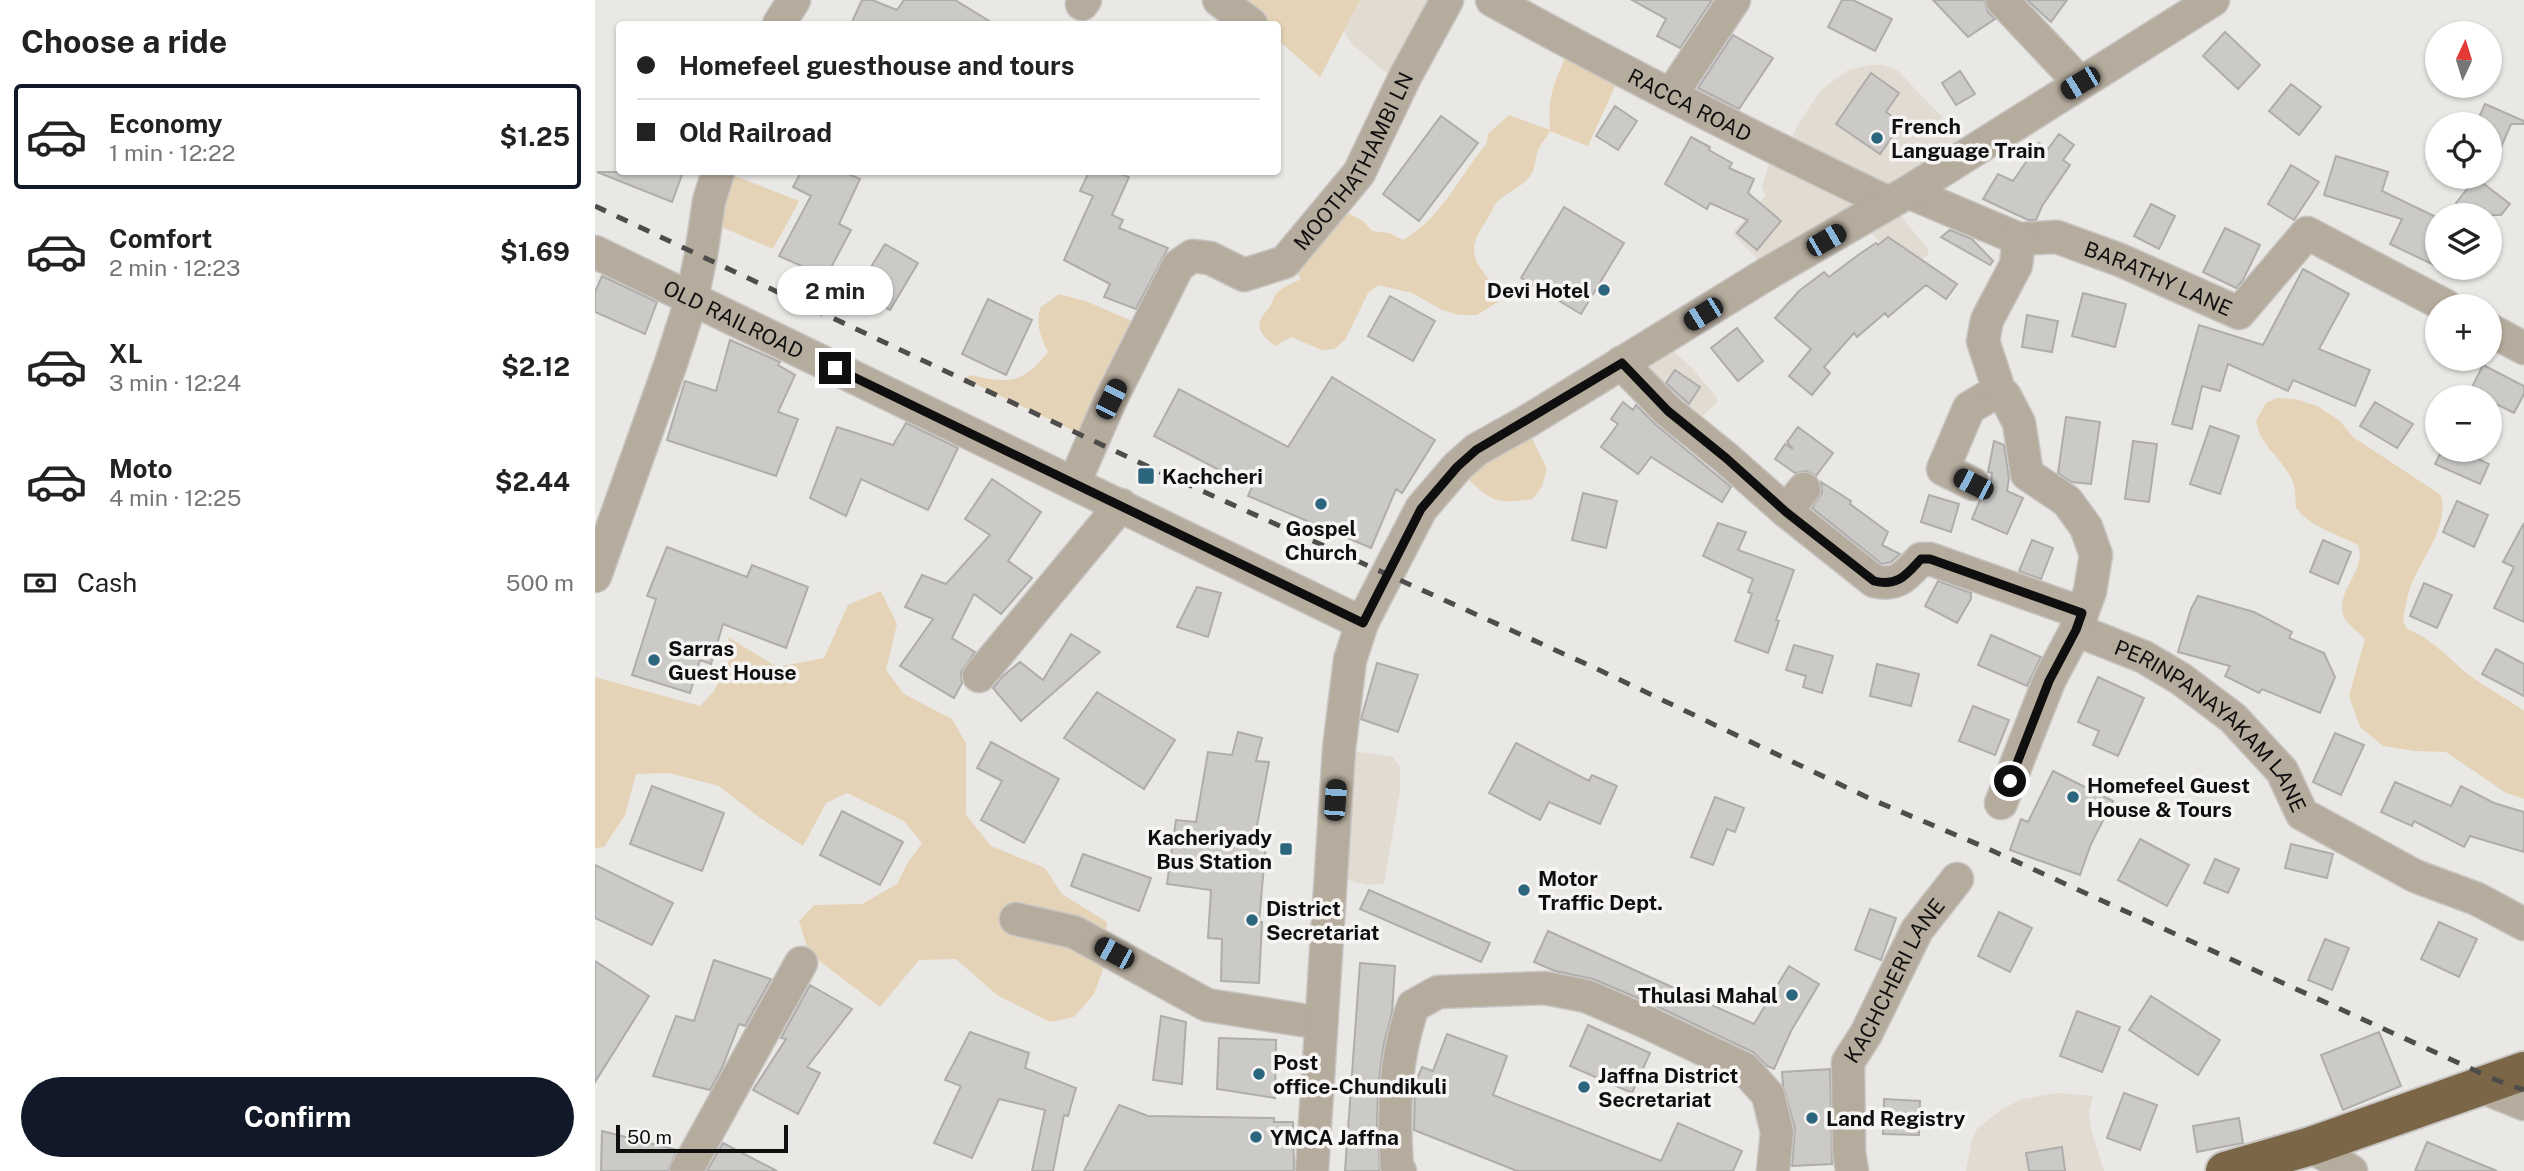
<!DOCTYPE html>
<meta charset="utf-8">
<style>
:root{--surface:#fff;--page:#f6f6f6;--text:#222;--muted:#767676;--line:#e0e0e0;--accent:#111827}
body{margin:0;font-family:"Public Sans",sans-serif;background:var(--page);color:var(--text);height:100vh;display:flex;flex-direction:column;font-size:26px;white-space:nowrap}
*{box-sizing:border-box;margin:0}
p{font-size:23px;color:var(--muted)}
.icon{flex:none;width:38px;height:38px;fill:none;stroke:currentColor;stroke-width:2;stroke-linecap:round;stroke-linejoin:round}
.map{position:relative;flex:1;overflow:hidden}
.side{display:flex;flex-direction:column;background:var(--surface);width:595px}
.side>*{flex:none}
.guide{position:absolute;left:21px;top:21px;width:665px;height:154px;border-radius:7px;box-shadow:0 2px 5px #0004;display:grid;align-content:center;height:154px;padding:0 21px;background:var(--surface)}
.needle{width:46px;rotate:4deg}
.tools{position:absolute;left:1830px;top:21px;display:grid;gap:14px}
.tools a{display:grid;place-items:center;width:77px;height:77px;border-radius:50%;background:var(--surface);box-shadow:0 2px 5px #0004;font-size:35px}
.scale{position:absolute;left:21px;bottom:18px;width:172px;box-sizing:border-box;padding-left:7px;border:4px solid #100f0f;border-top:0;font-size:19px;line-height:24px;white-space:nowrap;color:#100f0f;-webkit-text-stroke:5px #f7f5f3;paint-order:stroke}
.end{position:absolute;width:32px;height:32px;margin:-16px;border:9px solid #100f0f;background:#fff;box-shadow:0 0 0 4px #fff}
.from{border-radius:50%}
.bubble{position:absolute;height:49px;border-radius:24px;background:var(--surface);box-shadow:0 2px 5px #0004;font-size:23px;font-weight:700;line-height:49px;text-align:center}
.car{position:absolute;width:21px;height:42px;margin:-21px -10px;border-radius:9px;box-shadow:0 0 5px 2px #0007;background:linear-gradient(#222 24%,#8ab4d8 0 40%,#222 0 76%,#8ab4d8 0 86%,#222 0)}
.guide b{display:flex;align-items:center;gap:24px;height:66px;font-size:26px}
.guide b+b{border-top:2px solid var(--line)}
.guide i{width:18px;height:18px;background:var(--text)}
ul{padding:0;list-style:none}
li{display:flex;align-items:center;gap:21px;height:105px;margin:0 14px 10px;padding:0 7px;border:4px solid transparent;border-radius:7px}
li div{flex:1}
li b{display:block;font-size:26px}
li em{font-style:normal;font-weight:700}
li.selected{border-color:var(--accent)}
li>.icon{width:63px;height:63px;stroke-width:1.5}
h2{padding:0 21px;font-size:32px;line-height:84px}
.pay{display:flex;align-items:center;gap:18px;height:77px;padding:0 21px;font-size:26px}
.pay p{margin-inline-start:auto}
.action{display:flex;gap:14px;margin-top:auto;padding:14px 21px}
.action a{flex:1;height:80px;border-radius:42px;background:var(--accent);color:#fff;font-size:28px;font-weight:700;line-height:80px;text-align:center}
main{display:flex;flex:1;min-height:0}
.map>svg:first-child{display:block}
.built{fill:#e1dbd2}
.green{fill:#e5d3b7}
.building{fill:#cccac7;stroke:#afadab;stroke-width:2}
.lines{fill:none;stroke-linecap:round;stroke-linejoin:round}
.minor-casing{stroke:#c7c5c3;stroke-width:35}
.highway-casing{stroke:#c7c5c3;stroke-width:42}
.minor{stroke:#b6ac9d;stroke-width:32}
.highway{stroke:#7b6747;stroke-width:38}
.rail{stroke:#4e4d4c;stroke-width:5;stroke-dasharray:12 12;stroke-linecap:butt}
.route{stroke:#100f0f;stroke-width:9}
.poi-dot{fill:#2b667e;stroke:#f7f5f3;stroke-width:2.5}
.labels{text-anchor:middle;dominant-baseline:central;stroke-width:7;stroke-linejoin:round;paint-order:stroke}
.street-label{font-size:21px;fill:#100f0f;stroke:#f7f5f3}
.poi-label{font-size:21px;font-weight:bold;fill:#100f0f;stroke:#f7f5f3;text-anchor:start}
</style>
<main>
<section class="side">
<h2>Choose a ride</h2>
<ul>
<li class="selected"><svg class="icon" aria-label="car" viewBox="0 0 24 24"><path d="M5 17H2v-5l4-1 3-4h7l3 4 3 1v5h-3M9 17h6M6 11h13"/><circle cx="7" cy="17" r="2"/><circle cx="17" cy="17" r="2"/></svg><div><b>Economy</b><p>1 min · 12:22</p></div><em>$1.25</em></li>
<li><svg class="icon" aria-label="car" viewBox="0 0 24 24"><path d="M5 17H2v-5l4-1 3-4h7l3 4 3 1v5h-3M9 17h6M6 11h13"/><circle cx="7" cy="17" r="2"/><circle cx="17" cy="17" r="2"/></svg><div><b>Comfort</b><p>2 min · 12:23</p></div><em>$1.69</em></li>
<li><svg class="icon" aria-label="car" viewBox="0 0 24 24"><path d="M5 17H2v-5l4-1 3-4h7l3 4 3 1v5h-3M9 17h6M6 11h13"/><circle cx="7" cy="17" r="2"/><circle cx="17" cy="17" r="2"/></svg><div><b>XL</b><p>3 min · 12:24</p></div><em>$2.12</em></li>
<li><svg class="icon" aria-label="car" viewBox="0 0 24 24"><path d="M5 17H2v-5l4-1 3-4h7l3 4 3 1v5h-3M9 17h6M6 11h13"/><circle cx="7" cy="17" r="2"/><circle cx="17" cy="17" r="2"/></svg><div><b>Moto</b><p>4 min · 12:25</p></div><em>$2.44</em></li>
</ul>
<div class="pay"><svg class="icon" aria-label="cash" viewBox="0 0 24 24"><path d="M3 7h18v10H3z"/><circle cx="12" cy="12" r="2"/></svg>Cash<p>500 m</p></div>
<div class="action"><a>Confirm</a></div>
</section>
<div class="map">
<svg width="1929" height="1171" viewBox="0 0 1929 1171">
<rect width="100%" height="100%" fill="#eae8e5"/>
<!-- built -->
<path class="built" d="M765 0H852L806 85 758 45 749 31Z
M1275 65H1289L1303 71 1378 149 1295 203 1333 249V254L1323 263 1307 268 1266 220 1175 272 1139 235V231L1170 196 1167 186 1173 166 1190 154 1202 126 1225 91 1253 70Z
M1065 340 1096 367 1121 396 1122 402 1102 422 1027 363Z
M744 749 798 757 805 767V792L789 884 771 885 737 875Z
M1463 1093 1498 1096 1494 1112 1496 1130 1509 1171H1371L1376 1143 1382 1129 1407 1109 1427 1099Z"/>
<!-- green -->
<path class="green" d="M640 0H765L725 77 683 40 682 24H664Z
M973 43 1027 71 993 146 955 131C951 138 943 147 942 154 940 162 940 168 936 175 927 188 912 192 902 202 898 207 895 215 891 221 869 253 880 264 904 290L903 302 882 315H864L847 310 817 293 783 285 773 293 750 340 739 349 727 350 696 337 680 346C664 333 658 326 673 309 677 305 678 298 681 294 687 287 698 283 706 279L700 270 738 205 768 221 777 231 794 233 808 240C846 219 865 175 892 143L893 134 914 115 955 130C954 113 954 97 961 80 966 67 971 57 973 43Z
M130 172 204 201 178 249 108 219Z
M464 294 493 302 551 327 498 440 370 379 375 375C414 384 427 384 453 352 445 335 441 326 445 308Z
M1682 398 1700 399 1722 406 1745 421 1758 437 1846 495C1854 525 1828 557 1817 583 1812 595 1810 609 1808 621L1812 629C1835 638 1851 655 1869 671 1886 685 1910 697 1929 711V799L1911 793 1851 752 1820 751 1788 746 1765 727 1754 696 1770 639C1765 633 1754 626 1750 619 1737 593 1773 571 1763 545 1743 534 1716 528 1701 508 1700 499 1701 488 1697 480 1687 458 1665 446 1661 421L1671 403Z
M933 430 952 469 947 486 938 499C902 505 895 501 870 476Z
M286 591 302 624 291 670 309 694 357 719 371 743V815L396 846 450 868 467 894 512 922 509 967 499 994 479 1017 455 1022 402 995 361 959 324 960 285 1007 214 953 204 921 219 905 267 904 302 884 312 864 327 843 309 821 252 793 231 803 208 846 165 818 124 786 74 773 41 774 30 815 9 847 0 848V677L105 706 119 691 137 655 133 637 182 667 229 658 253 605Z"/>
<!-- building -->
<path class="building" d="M267 0H277L302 10 309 0H360L399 24H256Z
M1037 0H1117L1085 48 1062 36 1071 19Z
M1247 0H1258L1297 19 1280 51 1233 27Z
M1338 0H1389L1393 12 1400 19 1373 37Z
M1432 0H1472L1456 22Z
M1630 32 1665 65 1643 89 1608 56Z
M1138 35 1178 58 1144 109 1103 88Z
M1365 71 1380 94 1361 105 1347 83Z
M1276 73 1304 93 1291 112 1307 123 1285 154 1241 124Z
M1696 84 1726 107 1704 135 1674 111Z
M1890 104 1929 121V124H1916L1895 173V124H1881Z
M1020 106 1042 121 1023 150 1001 136Z
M846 116 883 143 824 221 788 194Z
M1464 134 1479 145 1468 160 1475 165 1447 206 1441 220H1433L1388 199 1403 174 1418 181 1444 143 1453 149Z
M1096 137 1115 147 1114 150 1137 163 1134 168 1159 179 1153 193 1186 221 1162 250 1142 233 1153 220 1115 203 1112 209 1070 184Z
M1741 156 1793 172 1787 191 1843 218V267L1795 244 1807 219 1729 195Z
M1696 165 1724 182 1699 220 1673 204Z
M2 172H88L77 202Z
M206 172H249L265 179 244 224 256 230 231 277 184 256 216 196 198 187Z
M494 172H521L534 177 517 215 528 220 524 228 573 248 541 309 509 297 515 284 469 260 498 196 485 191Z
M1881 178 1915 204 1906 215H1878L1861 203Z
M1556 204 1580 216 1564 249 1539 236Z
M969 207 1029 243 986 314 926 278Z
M1630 228 1665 245 1648 280 1641 288 1608 272Z
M1355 230 1377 239 1398 261 1395 265 1346 237Z
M1293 237 1362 284 1351 299 1331 285 1293 317 1290 313 1262 337 1259 333 1229 367 1235 373 1217 395 1194 376 1216 349 1180 318 1204 291 1229 272 1234 277 1263 255 1281 243 1283 245Z
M290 244 323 263 295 310 262 290Z
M1708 269 1754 294 1724 349 1775 370 1760 406 1698 380 1693 391 1633 364 1625 391 1607 386 1597 429 1577 424 1604 325 1668 345Z
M7 276 62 302 50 334 0 312V292Z
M1488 293 1531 304 1520 347 1477 336Z
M795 296 840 321 818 361 773 336Z
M393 299 437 320 411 375 367 354Z
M1432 315 1463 321 1457 352 1427 347Z
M1142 328 1168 361 1143 381 1116 348Z
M135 340 185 362 183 365 200 375 183 412 203 419 181 476 72 440 90 381 121 391Z
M1888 365 1929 386V394L1919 413 1895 401V397H1888L1875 391Z
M1080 370 1105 387 1094 404 1071 383Z
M737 377 840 440 807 493 801 489 776 548 653 496 657 487 559 436 584 389 693 447Z
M1028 402 1038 410 1041 405 1061 425 1136 487 1127 502 1056 457 1043 474 1006 447 1023 424 1016 419Z
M1780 402 1818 424 1802 448 1765 426Z
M1471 417 1505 422 1496 484 1476 482 1463 473Z
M311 423 363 448 333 510 266 479 251 516 215 498 242 427 298 445Z
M1615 426 1644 436 1625 494 1595 484Z
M1203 427 1238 453 1221 476 1211 471 1200 473 1180 459 1190 444 1198 449 1192 442Z
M1399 441 1409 445 1414 478 1412 491 1428 498 1412 534 1377 519 1385 500 1395 492 1397 473 1393 472Z
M1538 441 1562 444 1554 502 1530 499Z
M1847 450H1864L1894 464 1885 484 1840 464Z
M397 479 446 512 413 561 437 578 406 614 379 594 357 638 380 652 366 672 367 683 359 698 305 666 338 619 310 607 327 575 351 584 395 535 370 519Z
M1226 482 1256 501 1255 504 1293 532 1287 545 1305 554 1296 562 1287 564 1217 508 1227 493Z
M988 493 1022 501 1011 548 977 540Z
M1334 495 1364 504 1356 532 1326 522Z
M1862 501 1893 515 1879 547 1848 532Z
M1123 523 1151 532 1143 550 1199 570 1181 620 1184 621 1173 653 1140 641 1157 594 1153 592 1158 579 1108 556Z
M1929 523V622L1899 608 1919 567 1908 562Z
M1437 540 1458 548 1446 579 1424 571Z
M1728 540 1756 552 1743 584 1715 572Z
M72 547 152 577 157 565 213 587 191 648 128 624 116 664 105 660 95 693 37 675 61 599 52 596Z
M1343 581 1376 593V599L1362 623 1330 606Z
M1829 583 1857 595 1842 628 1815 616Z
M602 587 626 593 613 637 582 627Z
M1603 596 1659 612 1697 632 1694 638 1729 653 1740 677 1725 713 1667 689 1664 693 1630 676 1635 666 1583 652 1596 609Z
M476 634 505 652 426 721 398 688 408 676 425 662 448 680Z
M1396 635 1446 657 1432 686 1383 665Z
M1199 645 1238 656 1227 693 1208 687 1211 676 1191 670Z
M1901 649 1929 664V696L1887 674Z
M782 663 823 675 803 732 766 719Z
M1282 664 1324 674 1316 706 1275 696Z
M1503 677 1549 698 1523 756 1498 745 1504 731 1483 722Z
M502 692 580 740 549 789 469 738Z
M1378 706 1414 720 1400 755 1364 741Z
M643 732 667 738 661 761 674 762 661 831 672 832 664 922H667L664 983 626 981 627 939 613 938 616 890 572 884 581 820 601 822 613 752 637 755Z
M1740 733 1769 745 1746 795 1718 782Z
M396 742 464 779 429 843 386 820 407 781 382 768Z
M921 743 994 781 997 775 1022 786 1005 824 954 802 945 820 894 793Z
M1458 771 1518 801 1496 844 1485 875 1415 850 1426 819 1433 822Z
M1800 782 1856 806 1866 786 1899 803 1929 812V852L1875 836 1869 847 1819 821 1817 826 1786 812Z
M57 786 129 813 107 871 35 844Z
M1120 797 1149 808 1140 832 1132 829 1118 865 1096 857Z
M247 811 308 842 285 885 225 855Z
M1545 839 1594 865 1572 906 1523 880Z
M1696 844 1738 854 1732 878 1690 868Z
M488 854 556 878 544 911 476 886Z
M1620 859 1644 869 1633 893 1609 883Z
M0 865 78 903 57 945 0 918Z
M774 890 895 943 886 962 765 909Z
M1275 909 1301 918 1286 960 1260 950Z
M1404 912 1437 928 1415 972 1383 956Z
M1844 922 1882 939 1864 977 1826 959Z
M953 931 1159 1024 1194 966 1224 984 1196 1031 1179 1069 1172 1066 1158 1052 1057 1004 998 979 960 971 939 962Z
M1730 939 1754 948 1737 990 1713 980Z
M119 960 176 979 150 1026 144 1024 127 1068 115 1090 58 1076 81 1016 99 1021Z
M0 961 54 996 0 1082Z
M765 963 800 966 797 1013 789 1043 783 1085 782 1125 785 1171H750Z
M215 985 257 1009 212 1067 225 1073 203 1114 158 1090 191 1039 186 1038Z
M1556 996 1625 1040 1603 1075 1534 1030Z
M1482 1011 1525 1027 1507 1072 1465 1056Z
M566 1016 591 1022 587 1084 558 1080Z
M993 1025 1055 1053 1037 1093 975 1066Z
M375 1032 434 1053 430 1068 481 1088 473 1116 469 1115 458 1171H437L450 1110 404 1099 377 1158 339 1143 366 1086 350 1080Z
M1784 1032 1806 1086 1748 1110 1726 1055Z
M852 1034 912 1056 898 1095 1066 1161 1083 1123 1147 1151 1138 1171H922L819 1130 820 1084 827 1067 838 1071Z
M624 1038 681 1040 680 1098 622 1089Z
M1235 1069 1237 1164 1197 1166 1200 1128 1188 1086 1187 1072Z
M1529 1093 1562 1105 1545 1150 1512 1138Z
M1289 1099 1325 1101 1324 1135 1288 1134Z
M524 1105 553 1116 679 1118V1122H698L699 1171H489Z
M1644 1118 1648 1143 1602 1152 1598 1126Z
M7 1131 82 1150 73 1171H6Z
M1832 1142 1902 1171H1820Z
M128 1143 182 1171H112Z
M1467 1147 1470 1171H1434L1431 1153Z"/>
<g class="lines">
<defs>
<g id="minor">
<path d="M624 0 656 24"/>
<path id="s1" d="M897 0C1027 72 1160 139 1294 203"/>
<path d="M1407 0 1485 83"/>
<path d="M487 4 490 0"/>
<path d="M184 24 199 0"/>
<path d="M1076 95 1139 0"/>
<path id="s2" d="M1313 192 1424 239 1462 237 1525 260 1644 313 1712 233 1851 306"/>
<path id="s3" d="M0 252 767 623"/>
<path d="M1895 330 1929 348"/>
<path d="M1026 363 1073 411 1131 458 1191 511 1279 581C1303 587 1311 575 1326 559H1335L1487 613"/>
<path id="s4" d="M479 483 516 399 583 266 597 256 615 258 649 275 690 262 764 173 811 75 852 0"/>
<path d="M1378 484 1348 469 1374 408 1404 390"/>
<path d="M1191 511 1209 489"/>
<path d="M0 576 76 363 97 298 106 255 114 201 123 172"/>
<path id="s5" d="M1481 630 1549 657 1586 679 1638 718 1687 771 1707 814 1820 876 1882 899 1929 924"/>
<path d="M384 676 526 505"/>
<path d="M1406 803 1454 681 1481 630 1495 591 1501 555 1491 527 1472 501 1432 474 1424 423 1410 396 1404 390 1388 341 1392 320 1421 265 1424 239"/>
<path d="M421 919 479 932 612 1005 726 1023"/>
<path d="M1884 1086 1929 1104"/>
<path d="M1716 1146 1756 1171"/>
<path d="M91 1171 206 963"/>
<path d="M717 1171 744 749 755 660 767 623 826 509 862 467 881 450 931 422 1175 272 1313 192 1618 0"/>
<path d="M805 1171 802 1167C798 1110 799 1061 818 1006L843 992 950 988 991 996 1049 1021 1150 1069 1173 1095 1182 1132 1178 1171"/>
<path id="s6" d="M1257 1171 1254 1152 1253 1062 1271 1034 1322 930 1362 879"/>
</g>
<path id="highway" d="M1630 1171 1716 1146 1929 1071"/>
</defs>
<!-- minor casing -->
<use href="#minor" class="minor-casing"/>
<!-- highway casing -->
<use href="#highway" class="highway-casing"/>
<!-- minor -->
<use href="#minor" class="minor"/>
<!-- highway -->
<use href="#highway" class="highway"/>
<!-- rail -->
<path class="rail" d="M0 206 554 467 1000 668 1278 800 1387 846 1901 1080 1929 1090"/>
</g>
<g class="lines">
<!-- route -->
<path class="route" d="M240 368 768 623 826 509 862 467 881 450 1027 363 1073 411 1131 458 1191 512 1279 581C1303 587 1311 575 1326 559H1335L1487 613 1481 630 1454 681 1415 781"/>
</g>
<!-- markers -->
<g class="poi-dot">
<circle cx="1282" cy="138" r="7"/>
<circle cx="1009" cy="290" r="7"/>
<rect x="542" y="467" width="18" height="18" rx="3.5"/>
<circle cx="726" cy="504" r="7"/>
<circle cx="59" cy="660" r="7"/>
<circle cx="1478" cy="797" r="7"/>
<rect x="684" y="842" width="14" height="14" rx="3.5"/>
<circle cx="929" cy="890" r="7"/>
<circle cx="657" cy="920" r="7"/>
<circle cx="1197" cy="995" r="7"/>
<circle cx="664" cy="1074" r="7"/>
<circle cx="989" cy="1087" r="7"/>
<circle cx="1217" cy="1118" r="7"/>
<circle cx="661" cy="1137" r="7"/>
</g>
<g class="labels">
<!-- street labels -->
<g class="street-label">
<text stroke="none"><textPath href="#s1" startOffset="224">RACCA ROAD</textPath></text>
<text stroke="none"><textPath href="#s4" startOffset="480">MOOTHATHAMBI LN</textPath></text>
<text stroke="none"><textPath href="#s2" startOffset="268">BARATHY LANE</textPath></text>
<text stroke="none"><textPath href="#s3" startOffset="154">OLD RAILROAD</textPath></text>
<text stroke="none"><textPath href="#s5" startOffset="170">PERINPANAYAKAM LANE</textPath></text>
<text stroke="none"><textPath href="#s6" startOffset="203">KACHCHERI LANE</textPath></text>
</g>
<!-- poi labels -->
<g class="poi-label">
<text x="1296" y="126">French<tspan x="1296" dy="24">Language Train</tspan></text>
<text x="995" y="290" text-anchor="end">Devi Hotel</text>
<text x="567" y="476">Kachcheri</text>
<text x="726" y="528" text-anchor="middle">Gospel<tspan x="726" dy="24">Church</tspan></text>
<text x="73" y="648">Sarras<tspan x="73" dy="24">Guest House</tspan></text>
<text x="1492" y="785">Homefeel Guest<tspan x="1492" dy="24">House &amp; Tours</tspan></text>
<text x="677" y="837" text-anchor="end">Kacheriyady<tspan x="677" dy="24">Bus Station</tspan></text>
<text x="943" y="878">Motor<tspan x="943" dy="24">Traffic Dept.</tspan></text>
<text x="671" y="908">District<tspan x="671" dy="24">Secretariat</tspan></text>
<text x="1183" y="995" text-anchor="end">Thulasi Mahal</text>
<text x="678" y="1062">Post<tspan x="678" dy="24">office-Chundikuli</tspan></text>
<text x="1003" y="1075">Jaffna District<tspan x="1003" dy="24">Secretariat</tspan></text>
<text x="1231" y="1118">Land Registry</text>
<text x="675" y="1137">YMCA Jaffna</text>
</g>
</g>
</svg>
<div class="tools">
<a><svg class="needle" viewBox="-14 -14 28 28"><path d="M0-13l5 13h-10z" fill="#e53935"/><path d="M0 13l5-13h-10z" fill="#767676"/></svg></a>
<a><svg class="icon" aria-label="locate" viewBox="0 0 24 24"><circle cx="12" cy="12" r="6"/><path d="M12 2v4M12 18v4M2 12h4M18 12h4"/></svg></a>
<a><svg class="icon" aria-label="layers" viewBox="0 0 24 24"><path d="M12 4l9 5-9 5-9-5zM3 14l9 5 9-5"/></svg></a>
<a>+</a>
<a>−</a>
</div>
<div class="scale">50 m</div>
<i class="end from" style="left:1415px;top:781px"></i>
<i class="end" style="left:240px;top:368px"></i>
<div class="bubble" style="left:182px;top:266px;width:116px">2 min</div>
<i class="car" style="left:1485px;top:83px;rotate:239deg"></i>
<i class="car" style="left:1231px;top:240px;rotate:60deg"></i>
<i class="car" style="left:1108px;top:314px;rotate:238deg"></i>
<i class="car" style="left:516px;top:399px;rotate:26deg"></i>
<i class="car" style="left:1378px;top:484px;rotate:297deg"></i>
<i class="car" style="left:740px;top:800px;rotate:4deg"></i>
<i class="car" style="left:519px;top:953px;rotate:298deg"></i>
<div class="guide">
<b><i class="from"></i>Homefeel guesthouse and tours</b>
<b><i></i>Old Railroad</b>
</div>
</div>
</main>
